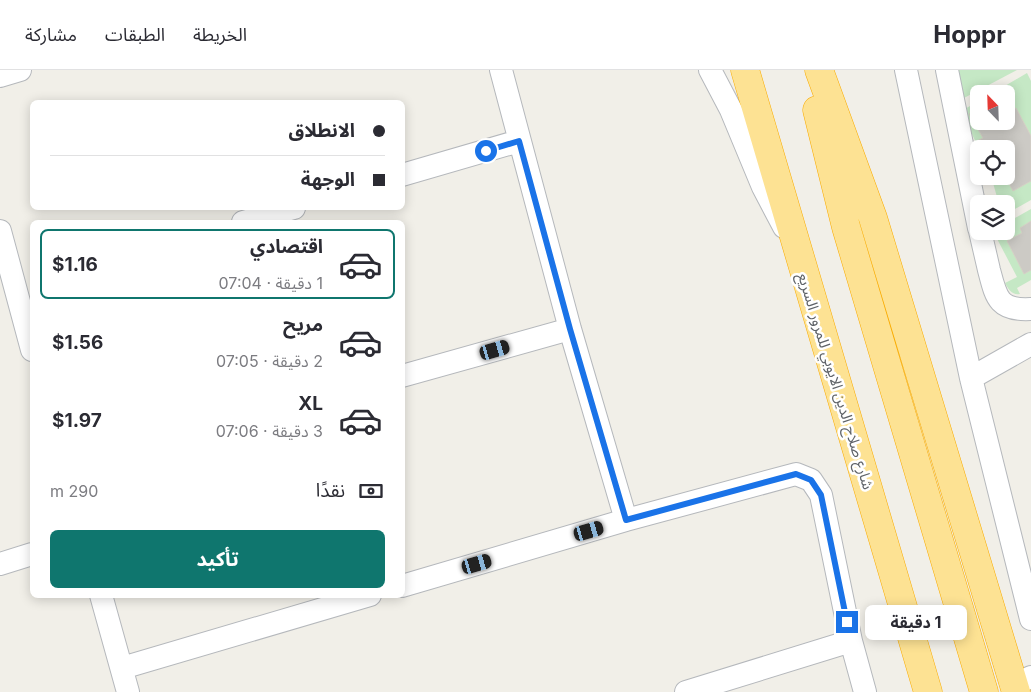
<!DOCTYPE html>
<html lang="ar">
<meta charset="utf-8">
<style>
:root{--surface:#fff;--page:#f7f7f7;--text:#2b2b33;--muted:#7c7c81;--line:#e1e1e2;--accent:#0f766e}
body{margin:0;font-family:Inter,"Noto Sans Arabic",sans-serif;background:var(--page);color:var(--text);direction:rtl;height:100vh;display:flex;flex-direction:column;font-size:19px;white-space:nowrap}
*{box-sizing:border-box;margin:0}
p{font-size:16px;color:var(--muted)}
.icon{flex:none;width:28px;height:28px;fill:none;stroke:currentColor;stroke-width:2;stroke-linecap:round;stroke-linejoin:round}
.map{position:relative;flex:1;overflow:hidden;direction:ltr}
.side{position:absolute;left:30px;top:150px;width:375px;height:378px;display:flex;flex-direction:column;background:var(--surface);border-radius:8px;box-shadow:0 2px 12px #0003;direction:rtl}
.side>*{flex:none}
.top-card{position:absolute;left:30px;top:30px;width:375px;height:110px;border-radius:8px;box-shadow:0 2px 12px #0003;direction:rtl;display:grid;align-content:center;height:110px;padding:0 20px;background:var(--surface)}
.needle{width:32px;rotate:337deg}
.controls{position:absolute;left:970px;top:15px;display:grid;gap:10px}
.controls a{display:grid;place-items:center;width:45px;height:45px;border-radius:8px;background:var(--surface);box-shadow:0 2px 12px #0003;font-size:25px}
.end{position:absolute;width:22px;height:22px;margin:-11px;border:6px solid #1a73e8;background:#fff;box-shadow:0 0 0 2px #fff}
.from{border-radius:50%}
.bubble{position:absolute;height:35px;border-radius:8px;background:var(--surface);box-shadow:0 2px 12px #0003;font-size:16px;font-weight:700;line-height:35px;text-align:center;direction:rtl}
.car{position:absolute;width:15px;height:30px;margin:-15px -8px;border-radius:6px;box-shadow:0 0 4px 1px #0007;background:linear-gradient(#222 24%,#8ab4d8 0 40%,#222 0 76%,#8ab4d8 0 86%,#222 0)}
.top-card b{display:flex;align-items:center;gap:18px;height:48px;font-size:19px}
.top-card b+b{border-top:1px solid var(--line)}
.top-card i{width:12px;height:12px;background:var(--text)}
ul{padding:9px 0 0;list-style:none}
li{display:flex;align-items:center;gap:15px;height:70px;margin:0 10px 8px;padding:0 10px;border:2px solid transparent;border-radius:8px}
li div{flex:1}
li b{display:block;font-size:19px}
li em{font-style:normal;font-weight:700}
li.active{border-color:var(--accent)}
li>.icon{width:45px;height:45px;stroke-width:1.5}
.pay{display:flex;align-items:center;gap:12px;height:55px;padding:0 20px;font-size:19px}
.pay p{margin-inline-start:auto}
.button{display:flex;gap:10px;margin-top:auto;padding:10px 20px}
.button a{flex:1;height:58px;border-radius:8px;background:var(--accent);color:#fff;font-size:20px;font-weight:700;line-height:58px;text-align:center}
header{display:flex;align-items:center;gap:30px;box-sizing:border-box;height:70px;padding:0 25px;background:var(--surface);border-bottom:1px solid var(--line)}
header strong{font-size:24px}
nav{display:flex;gap:28px;margin-inline-start:auto;font-size:18px}
.map>svg:first-child{display:block}
.green{fill:#c5e8c5}
.building{fill:#cccac5;stroke:#d6d1c6}
.lines{fill:none;stroke-linecap:round;stroke-linejoin:round}
.minor-casing{stroke:#b5b8bc;stroke-width:24}
.highway-casing{stroke:#f9ab00;stroke-width:29}
.minor{stroke:#fff;stroke-width:22}
.highway{stroke:#fde293;stroke-width:28}
.route{stroke:#1a73e8;stroke-width:6}
.labels{text-anchor:middle;dominant-baseline:central;stroke-width:5;stroke-linejoin:round;paint-order:stroke}
.street-label{font-size:15px;fill:#5f6368;stroke:#fff}
</style>
<header>
<strong>Hoppr</strong>
<nav><a>الخريطة</a><a>الطبقات</a><a>مشاركة</a></nav>
</header>
<div class="map">
<svg width="1031" height="622" viewBox="0 0 1031 622">
<rect width="100%" height="100%" fill="#f1efe8"/>
<!-- green -->
<path class="green" d="M958 0H1017L964 28Z
M1027 3 1031 11V130L1006 144V134H999L991 106H1006V79H979L961 41 979 31V51H1006V24H991Z
M1031 139V210L1017 218 1020 224C1013 226 1008 219 1005 213L1017 207 993 161H1006V153Z"/>
<!-- building -->
<path class="building" d="M1006 35 1010 41 1016 38 1031 66V111L1013 121 1005 106H1006V79H982L977 71 983 68 969 44 979 38V51H1006Z
M1031 151V200L1024 204 1007 171 1022 163 1020 158Z"/>
<g class="lines">
<defs>
<path id="minor" d="M501 0 570 259 626 450
M710 0 731 40 763 117 784 157
M906 0 971 308 1031 549
M947 0 979 158
M0 6 20 0
M402 105 519 71
M243 152 294 138
M0 161 32 280
M980 161C983 174 986 187 989 200 996 227 998 241 1031 239
M402 306 570 259
M971 308 1031 274
M0 494 32 484
M402 516 626 450 796 404 811 410 821 425 851 571 865 622
M101 525 128 622
M122 598 370 525
M1013 615 1031 607
M686 622 851 571"/>
<path id="highway" d="M745 0 928 622
M819 0 873 148 1016 622
M817 40 846 157 984 622"/>
</defs>
<!-- minor casing -->
<use href="#minor" class="minor-casing"/>
<!-- highway casing -->
<use href="#highway" class="highway-casing"/>
<!-- minor -->
<use href="#minor" class="minor"/>
<!-- highway -->
<use href="#highway" class="highway"/>
</g>
<g class="lines">
<!-- route -->
<path class="route" d="M486 81 519 71 570 259 626 450 796 404 811 410 821 425 847 552"/>
</g>
<g class="labels">
<!-- street labels -->
<g class="street-label">
<text transform="translate(836 311) rotate(73)">شارع صلاح الدين الايوبي للمرور السريع</text>
</g>
</g>
</svg>
<div class="controls">
<a><svg class="needle" viewBox="-14 -14 28 28"><path d="M0-13l5 13h-10z" fill="#e53935"/><path d="M0 13l5-13h-10z" fill="#7c7c81"/></svg></a>
<a><svg class="icon" aria-label="locate" viewBox="0 0 24 24"><circle cx="12" cy="12" r="6"/><path d="M12 2v4M12 18v4M2 12h4M18 12h4"/></svg></a>
<a><svg class="icon" aria-label="layers" viewBox="0 0 24 24"><path d="M12 4l9 5-9 5-9-5zM3 14l9 5 9-5"/></svg></a>
</div>
<i class="end from" style="left:486px;top:81px"></i>
<i class="end" style="left:847px;top:552px"></i>
<div class="bubble" style="left:865px;top:535px;width:102px">1 دقيقة</div>
<i class="car" style="left:495px;top:280px;rotate:74deg"></i>
<i class="car" style="left:589px;top:461px;rotate:74deg"></i>
<i class="car" style="left:477px;top:494px;rotate:74deg"></i>
<div class="top-card">
<b><i class="from"></i>الانطلاق</b>
<b><i></i>الوجهة</b>
</div>
<section class="side">
<ul>
<li class="active"><svg class="icon" aria-label="car" viewBox="0 0 24 24"><path d="M5 17H2v-5l4-1 3-4h7l3 4 3 1v5h-3M9 17h6M6 11h13"/><circle cx="7" cy="17" r="2"/><circle cx="17" cy="17" r="2"/></svg><div><b>اقتصادي</b><p>1 دقيقة · 07:04</p></div><em>$1.16</em></li>
<li><svg class="icon" aria-label="car" viewBox="0 0 24 24"><path d="M5 17H2v-5l4-1 3-4h7l3 4 3 1v5h-3M9 17h6M6 11h13"/><circle cx="7" cy="17" r="2"/><circle cx="17" cy="17" r="2"/></svg><div><b>مريح</b><p>2 دقيقة · 07:05</p></div><em>$1.56</em></li>
<li><svg class="icon" aria-label="car" viewBox="0 0 24 24"><path d="M5 17H2v-5l4-1 3-4h7l3 4 3 1v5h-3M9 17h6M6 11h13"/><circle cx="7" cy="17" r="2"/><circle cx="17" cy="17" r="2"/></svg><div><b>XL</b><p>3 دقيقة · 07:06</p></div><em>$1.97</em></li>
</ul>
<div class="pay"><svg class="icon" aria-label="cash" viewBox="0 0 24 24"><path d="M3 7h18v10H3z"/><circle cx="12" cy="12" r="2"/></svg>نقدًا<p>290 m</p></div>
<div class="button"><a>تأكيد</a></div>
</section>
</div>
